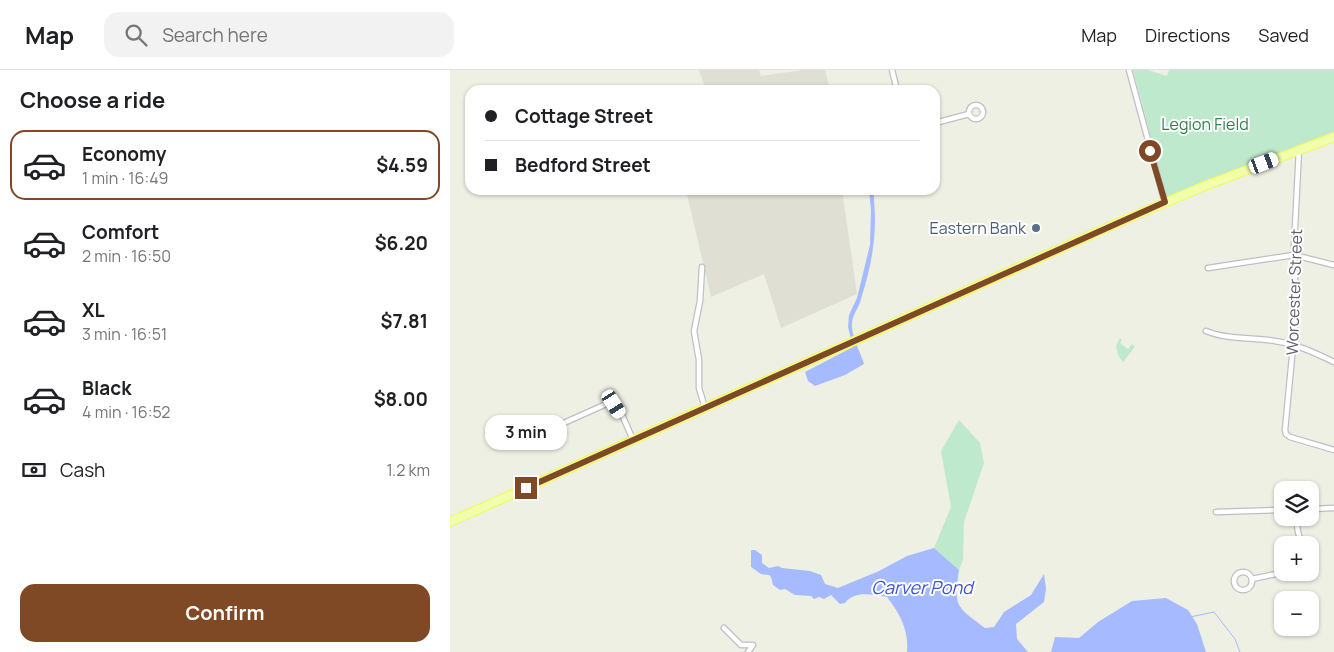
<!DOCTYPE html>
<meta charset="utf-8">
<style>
:root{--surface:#fff;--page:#f2f2f2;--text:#202124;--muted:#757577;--line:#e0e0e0;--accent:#7f4925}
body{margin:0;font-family:Manrope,sans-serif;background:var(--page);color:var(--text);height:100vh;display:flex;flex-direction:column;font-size:19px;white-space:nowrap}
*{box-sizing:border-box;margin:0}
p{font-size:16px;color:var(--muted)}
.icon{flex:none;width:28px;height:28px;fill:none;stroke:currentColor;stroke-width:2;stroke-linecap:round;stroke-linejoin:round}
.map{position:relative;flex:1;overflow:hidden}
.drawer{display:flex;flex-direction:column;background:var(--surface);width:450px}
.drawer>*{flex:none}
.guide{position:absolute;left:15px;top:15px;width:475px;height:110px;border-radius:15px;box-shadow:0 1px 4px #0004;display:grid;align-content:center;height:110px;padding:0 20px;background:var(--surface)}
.tools{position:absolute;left:824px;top:411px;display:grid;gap:10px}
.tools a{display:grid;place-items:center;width:45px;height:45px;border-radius:10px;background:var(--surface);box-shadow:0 1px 4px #0004;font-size:25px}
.end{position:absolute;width:22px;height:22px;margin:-11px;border:6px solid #7f4925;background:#fff;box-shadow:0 0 0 2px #fff}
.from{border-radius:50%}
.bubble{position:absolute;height:35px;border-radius:15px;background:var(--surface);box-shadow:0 1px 4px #0004;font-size:16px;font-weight:700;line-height:35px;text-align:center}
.car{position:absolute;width:15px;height:30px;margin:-15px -8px;border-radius:6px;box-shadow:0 0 4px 1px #0007;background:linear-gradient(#fff 24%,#345 0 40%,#fff 0 76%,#345 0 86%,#fff 0)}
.guide b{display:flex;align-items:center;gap:18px;height:48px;font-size:19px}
.guide b+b{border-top:1px solid var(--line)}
.guide i{width:12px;height:12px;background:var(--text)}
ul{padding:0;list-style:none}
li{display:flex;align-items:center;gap:15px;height:70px;margin:0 10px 8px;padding:0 10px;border:2px solid transparent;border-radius:15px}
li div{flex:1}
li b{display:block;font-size:19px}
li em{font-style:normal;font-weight:700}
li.selected{border-color:var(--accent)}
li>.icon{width:45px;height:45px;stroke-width:1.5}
h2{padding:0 20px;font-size:22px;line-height:60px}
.pay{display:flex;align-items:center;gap:12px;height:55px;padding:0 20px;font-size:19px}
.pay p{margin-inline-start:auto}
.cta{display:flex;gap:10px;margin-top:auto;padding:10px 20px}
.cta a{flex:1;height:58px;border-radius:15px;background:var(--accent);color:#fff;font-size:20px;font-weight:700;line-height:58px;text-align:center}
header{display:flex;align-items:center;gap:30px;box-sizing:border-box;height:70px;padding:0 25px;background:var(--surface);border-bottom:1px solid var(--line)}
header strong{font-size:24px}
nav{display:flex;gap:28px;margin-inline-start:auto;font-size:18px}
.search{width:350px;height:45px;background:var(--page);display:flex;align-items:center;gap:12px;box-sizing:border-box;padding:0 18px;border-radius:15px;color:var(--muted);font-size:19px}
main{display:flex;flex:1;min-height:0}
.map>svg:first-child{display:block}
.education{fill:#dfe0d3}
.green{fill:#bfe9cd}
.water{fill:#a5baff}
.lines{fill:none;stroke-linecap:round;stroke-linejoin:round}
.stream{stroke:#a5baff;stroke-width:1}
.street-casing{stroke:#bebfc6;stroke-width:7}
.primary-casing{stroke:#f2fa53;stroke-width:10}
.street{stroke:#fff;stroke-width:4.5}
.primary{stroke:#f1ffaa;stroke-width:8}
.route{stroke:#7f4925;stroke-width:6}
.service-dot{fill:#5c6f8a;stroke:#fff;stroke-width:2}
.labels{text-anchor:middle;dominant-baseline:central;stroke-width:4;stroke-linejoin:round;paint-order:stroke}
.park-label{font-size:16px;fill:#2f824e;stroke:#fff}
.service-label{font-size:16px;fill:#4e5e75;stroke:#fff;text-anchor:end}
.street-label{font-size:16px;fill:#5c5d66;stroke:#fff}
.water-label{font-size:18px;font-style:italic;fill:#3f55cb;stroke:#fff}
</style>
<header>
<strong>Map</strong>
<div class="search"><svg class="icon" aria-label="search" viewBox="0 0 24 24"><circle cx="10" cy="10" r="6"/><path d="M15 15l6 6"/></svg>Search here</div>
<nav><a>Map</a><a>Directions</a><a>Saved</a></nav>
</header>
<main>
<section class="drawer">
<h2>Choose a ride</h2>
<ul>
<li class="selected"><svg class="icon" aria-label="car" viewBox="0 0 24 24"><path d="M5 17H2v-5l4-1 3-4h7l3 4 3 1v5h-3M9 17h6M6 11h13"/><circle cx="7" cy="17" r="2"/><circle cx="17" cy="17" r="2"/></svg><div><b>Economy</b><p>1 min · 16:49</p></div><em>$4.59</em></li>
<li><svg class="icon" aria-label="car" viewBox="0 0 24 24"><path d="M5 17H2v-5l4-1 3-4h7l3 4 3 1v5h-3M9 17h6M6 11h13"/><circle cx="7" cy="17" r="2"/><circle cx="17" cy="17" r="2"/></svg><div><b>Comfort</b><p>2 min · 16:50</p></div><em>$6.20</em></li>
<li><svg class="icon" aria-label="car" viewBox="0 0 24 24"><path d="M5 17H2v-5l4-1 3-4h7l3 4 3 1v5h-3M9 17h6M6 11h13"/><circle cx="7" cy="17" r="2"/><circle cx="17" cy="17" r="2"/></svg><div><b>XL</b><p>3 min · 16:51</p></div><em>$7.81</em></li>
<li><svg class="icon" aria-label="car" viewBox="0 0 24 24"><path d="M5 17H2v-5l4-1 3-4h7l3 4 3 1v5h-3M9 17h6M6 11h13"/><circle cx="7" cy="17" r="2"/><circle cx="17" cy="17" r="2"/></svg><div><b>Black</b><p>4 min · 16:52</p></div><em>$8.00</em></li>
</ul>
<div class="pay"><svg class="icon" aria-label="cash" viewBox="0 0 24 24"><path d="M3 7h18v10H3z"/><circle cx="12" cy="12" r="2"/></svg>Cash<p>1.2 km</p></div>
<div class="cta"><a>Confirm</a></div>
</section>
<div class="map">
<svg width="884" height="582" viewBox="0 0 884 582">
<rect width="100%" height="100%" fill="#eef0e4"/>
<!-- education -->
<path class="education" d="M249 0H309L311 6 353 0H375L380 20H256Z
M236 120H392L407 224 331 258 314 204 261 227Z"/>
<!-- green -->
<path class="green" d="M683 0H698L717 6 719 0H884V63L717 127Z
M670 268 672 270 670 273 678 279 682 274 685 277 673 292 668 285 666 276Z
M509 350 530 373 534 393 514 452 513 490 509 500 484 478 501 437 491 381Z"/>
<!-- water -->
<path class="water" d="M419 120H423C428 160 423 191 411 229 409 238 402 245 402 254 401 266 411 283 414 294L395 305 365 316 358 311 355 302 403 277 398 257 399 245 407 228 420 175 421 141Z
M484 478 509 500C503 537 507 537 535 558L544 557 554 542 581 525 594 504 596 519 594 532 566 554 567 569 578 582H457C459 560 450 544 437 527 423 525 405 520 395 533L390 534 381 525 374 529 369 527 364 529 361 526 345 525 335 519 330 520 323 515 321 507 319 505 311 504 301 497V480H305L312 485V493L319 498 328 496 332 498 360 501 371 505 375 514 388 518 429 501 457 486Z
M716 528 738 540 747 554 756 582H601L605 567 629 568 648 552 682 531Z"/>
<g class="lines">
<!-- stream -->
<path class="stream" d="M740 547 764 542 785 569 790 582"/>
<defs>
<path id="street" d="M442 0 447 20
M679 0 715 133
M519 42a7 7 0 1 1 14 0a7 7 0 1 1-14 0Z
M485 53 519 44
M849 80 844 177 846 245 835 360 836 364 840 367 884 380
M252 197 250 231 244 261 249 290V318L255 338
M758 198 844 185 884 195
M756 261C778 270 802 267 825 271 847 274 865 283 884 292
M87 365 163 331 173 347 183 370
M860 439 884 438
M766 442 832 440
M846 448 848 462 852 475
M784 511a9 9 0 1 1 18 0a9 9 0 1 1-18 0Z
M802 509 835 502
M274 558 291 575H303L298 582"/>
<path id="primary" d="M0 452 665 154 752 117 884 67"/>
</defs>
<!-- street casing -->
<use href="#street" class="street-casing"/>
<!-- primary casing -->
<use href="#primary" class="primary-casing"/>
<!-- street -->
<use href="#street" class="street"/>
<!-- primary -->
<use href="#primary" class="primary"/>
</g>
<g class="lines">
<!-- route -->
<path class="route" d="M76 418 715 132 700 81"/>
</g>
<!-- markers -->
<circle class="service-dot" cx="586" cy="158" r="5"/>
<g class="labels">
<!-- park labels -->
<g class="park-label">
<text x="755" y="54">Legion Field</text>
</g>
<!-- service labels -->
<g class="service-label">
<text x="576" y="158">Eastern Bank</text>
</g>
<!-- street labels -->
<g class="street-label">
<text transform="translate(844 222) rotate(-88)">Worcester Street</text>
</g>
<!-- water labels -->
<g class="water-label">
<text x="472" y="517">Carver Pond</text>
</g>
</g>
</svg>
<div class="tools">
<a><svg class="icon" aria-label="layers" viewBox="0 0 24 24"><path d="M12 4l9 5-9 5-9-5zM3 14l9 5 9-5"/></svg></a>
<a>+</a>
<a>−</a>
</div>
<i class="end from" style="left:700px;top:81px"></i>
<i class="end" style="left:76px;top:418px"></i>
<div class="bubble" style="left:35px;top:345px;width:82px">3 min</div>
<i class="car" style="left:814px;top:93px;rotate:69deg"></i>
<i class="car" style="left:164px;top:334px;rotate:148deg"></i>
<div class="guide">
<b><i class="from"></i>Cottage Street</b>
<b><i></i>Bedford Street</b>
</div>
</div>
</main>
